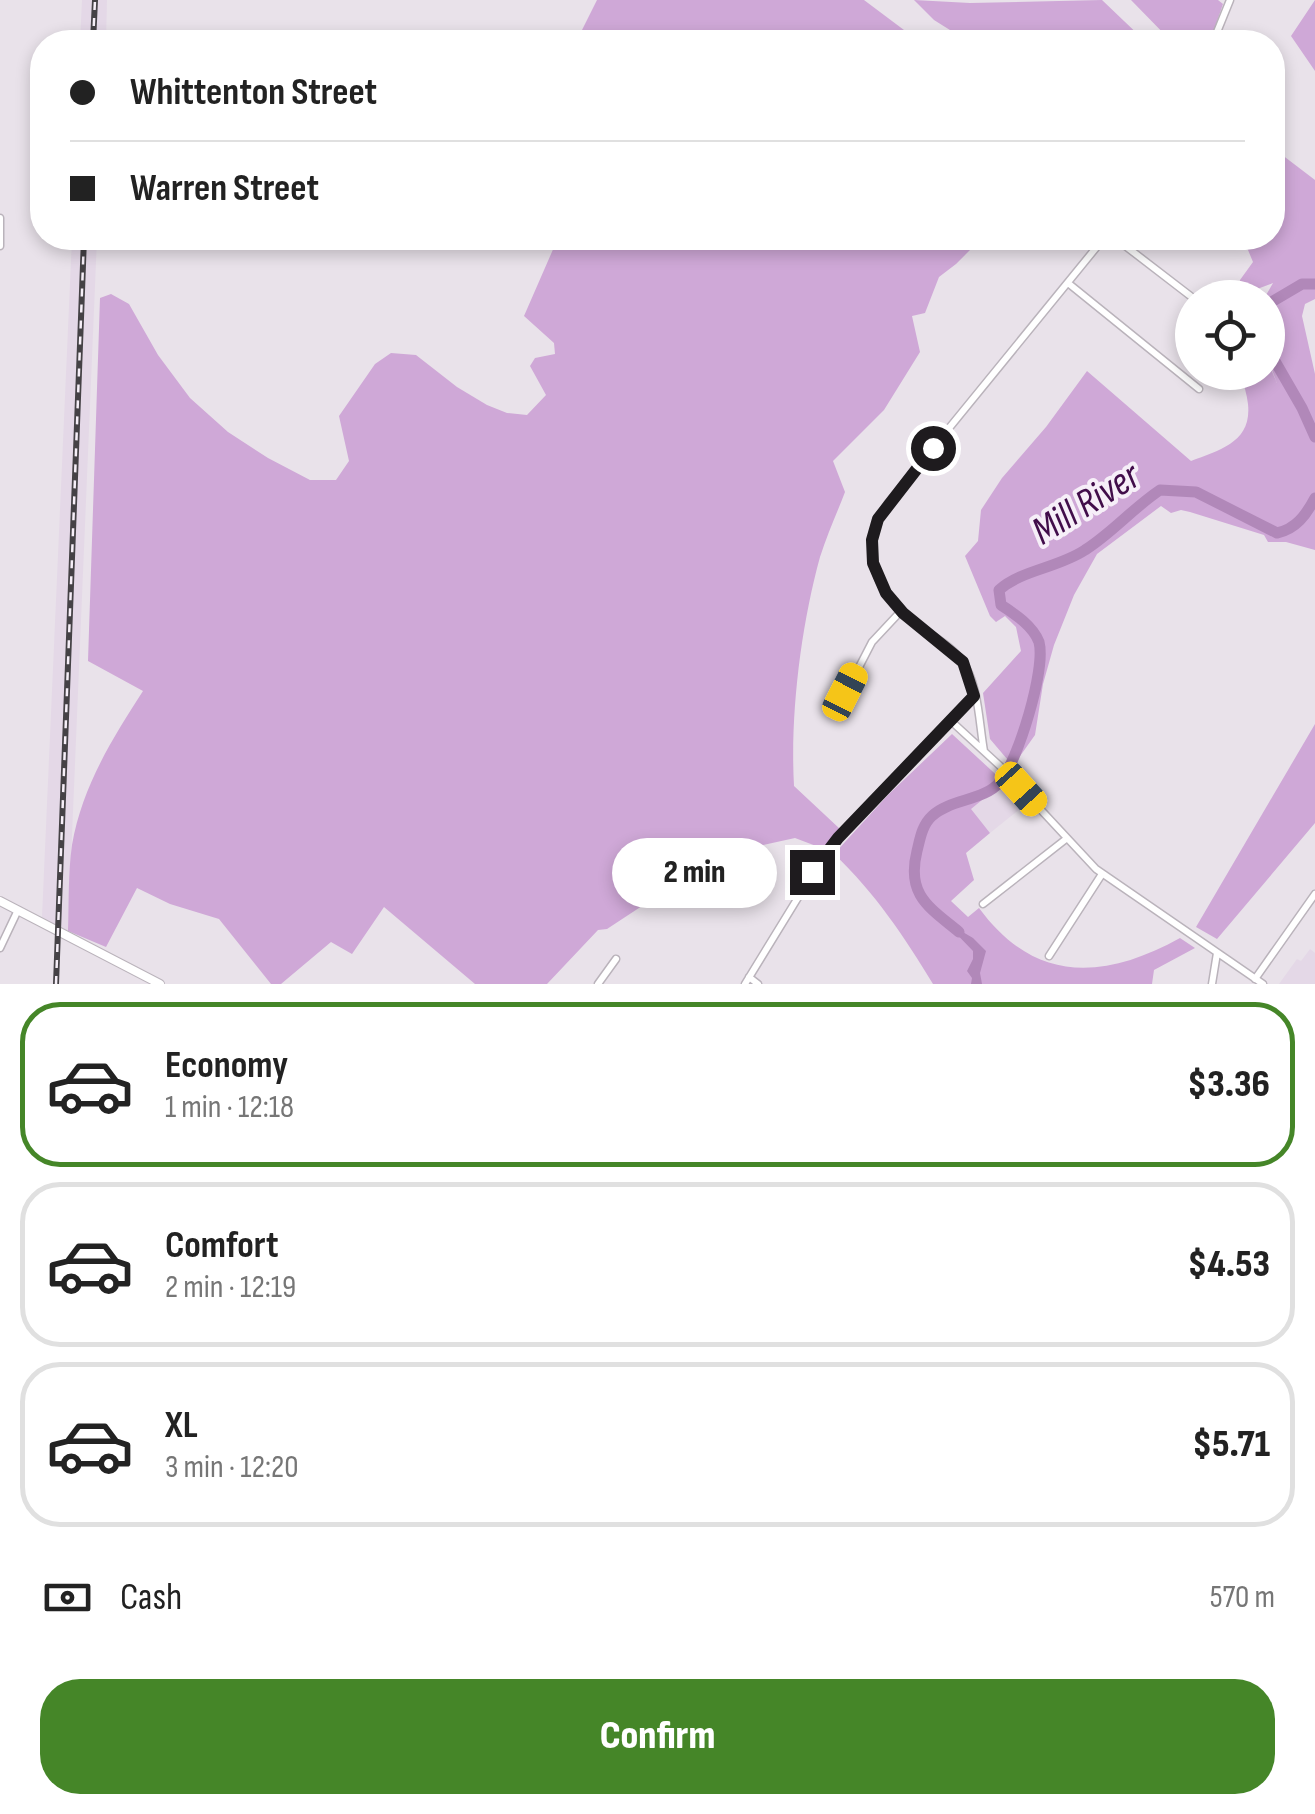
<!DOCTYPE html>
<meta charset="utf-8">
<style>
:root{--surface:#fff;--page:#f2f2f2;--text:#222;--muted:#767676;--line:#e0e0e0;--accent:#458628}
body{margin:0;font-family:"Sofia Sans Condensed",sans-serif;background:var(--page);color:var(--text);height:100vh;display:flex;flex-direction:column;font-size:38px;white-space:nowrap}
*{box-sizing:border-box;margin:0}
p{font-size:32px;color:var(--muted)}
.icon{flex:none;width:55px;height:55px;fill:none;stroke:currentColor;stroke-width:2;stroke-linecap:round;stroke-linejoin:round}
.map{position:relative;height:984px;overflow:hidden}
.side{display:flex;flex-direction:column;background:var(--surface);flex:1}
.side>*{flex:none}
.guide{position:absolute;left:30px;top:30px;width:1255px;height:220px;border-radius:40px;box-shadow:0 5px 15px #0003;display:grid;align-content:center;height:220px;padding:0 40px;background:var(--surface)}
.controls{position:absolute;left:1175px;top:280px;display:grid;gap:20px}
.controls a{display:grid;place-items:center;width:110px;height:110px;border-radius:50%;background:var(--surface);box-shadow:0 5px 15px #0003;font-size:50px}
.end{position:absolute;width:45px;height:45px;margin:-22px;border:12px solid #1e1b1e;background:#fff;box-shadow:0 0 0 5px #fff}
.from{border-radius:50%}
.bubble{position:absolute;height:70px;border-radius:35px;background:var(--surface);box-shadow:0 5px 15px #0003;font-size:32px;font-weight:800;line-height:70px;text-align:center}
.car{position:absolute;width:30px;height:60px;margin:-30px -15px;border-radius:12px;box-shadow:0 0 8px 2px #0007;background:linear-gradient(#f5c518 24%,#345 0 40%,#f5c518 0 76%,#345 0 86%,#f5c518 0)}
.guide b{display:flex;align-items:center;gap:35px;height:95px;font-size:38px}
.guide b+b{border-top:2px solid var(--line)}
.guide i{width:25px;height:25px;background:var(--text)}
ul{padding:18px 0 0;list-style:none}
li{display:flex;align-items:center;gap:30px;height:165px;margin:0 20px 15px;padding:0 20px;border:5px solid var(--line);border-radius:40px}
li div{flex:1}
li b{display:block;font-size:38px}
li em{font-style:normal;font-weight:800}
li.on{border-color:var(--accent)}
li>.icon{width:90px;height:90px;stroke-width:1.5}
.pay{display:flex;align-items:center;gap:25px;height:110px;padding:0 40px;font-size:38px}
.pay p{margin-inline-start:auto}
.cta{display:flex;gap:20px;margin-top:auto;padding:20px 40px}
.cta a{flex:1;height:115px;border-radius:40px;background:var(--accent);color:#fff;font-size:40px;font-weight:800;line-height:115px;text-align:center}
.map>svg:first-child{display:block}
.built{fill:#e4d8e7}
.green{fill:#cfa8d7}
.water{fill:#b188b9}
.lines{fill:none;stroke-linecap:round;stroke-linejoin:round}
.river{stroke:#b188b9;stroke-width:11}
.minor-casing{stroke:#bab3bb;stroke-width:9}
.tertiary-casing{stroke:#bab3bb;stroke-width:10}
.minor{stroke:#fff;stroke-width:6}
.tertiary{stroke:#fff;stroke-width:8}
.rail-casing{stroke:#454246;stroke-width:6}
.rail{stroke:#f6eff8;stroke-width:2.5;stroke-dasharray:8;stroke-linecap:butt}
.route{stroke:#1e1b1e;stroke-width:12}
.labels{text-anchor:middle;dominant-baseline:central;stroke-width:8;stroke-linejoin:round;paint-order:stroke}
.water-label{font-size:40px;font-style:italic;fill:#410d4a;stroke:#f6eff8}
</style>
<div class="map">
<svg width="1315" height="984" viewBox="0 0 1315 984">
<rect width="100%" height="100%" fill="#e9e2ea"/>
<!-- built -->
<path class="built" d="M82 0H107L106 42H80Z
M72 238H97L68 931 42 917Z
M1004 782 1026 804 990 833 970 809Z
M1310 949 1315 953V984H1279L1297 959 1301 961Z"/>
<!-- green -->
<path class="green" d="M597 0H864L920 42H576Z
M914 0 970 3 1102 0 1146 42H969L934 20Z
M1131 0H1218L1223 4 1210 42H1172Z
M1315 0V71L1291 36Z
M1273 148 1315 180V299L1305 304 1302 316 1315 374V550L1286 542H1268L1264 535 1190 512 1181 510 1171 513 1161 506 1097 554 1074 595 1054 645 1043 684 1035 735 1013 766 990 739 983 693 1021 651 1016 627 1005 616 996 622 990 616 965 556 978 541 981 510 1002 478 1046 427 1087 371 1191 461C1220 450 1252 442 1248 404 1247 394 1243 384 1242 373L1268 372V362L1277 383 1268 360 1265 297 1273 283 1257 289 1255 297H1239L1240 280 1253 262 1243 238H1272Z
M558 238H982L956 264 939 277 925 313 912 316 920 352 884 410 833 461 845 492C837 513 827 535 820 557 801 626 790 714 794 786L840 829 824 849 795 838 708 857 700 895 645 904 607 929 598 930 547 984H475L384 907 352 954 331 942 281 984H271L219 919 170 904 137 888 106 947 68 931C69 903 68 873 72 845 82 787 112 739 143 691L88 661 100 298 111 294 129 304 158 355 190 398 228 432 268 458 310 480H336L349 461 339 416 375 364 391 353 416 355 457 387 487 405 507 413 527 415 546 395 530 366 535 358 555 354 554 343 524 316Z
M1315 724V823L1217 939 1196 927Z
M952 734 1004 782 971 809 990 833 966 853 974 880 951 901 968 917 979 908C1035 984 1104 980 1180 938L1195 948 1154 970 1152 984H933C904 936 875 893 834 854L888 795Z"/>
<!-- water -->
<path class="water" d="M944 921 973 938 986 951 980 973 982 984H971L972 978 967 971 973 959V951Z"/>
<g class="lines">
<!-- river -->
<path class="river" d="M1268 304 1302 284H1315
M1268 349 1302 408 1315 437
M959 932C929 907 906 895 917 851 920 839 922 825 932 816 950 799 984 801 1000 782 1018 761 1046 669 1039 642 1033 626 1015 614 1001 605L999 590C1021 570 1058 568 1085 550 1112 533 1133 508 1160 490L1196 492 1277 533C1296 529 1306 515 1315 498"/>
<defs>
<path id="minor" d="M1213 42 1230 0
M0 218V246
M1115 238 1193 298
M1068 283 1199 389
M839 706 872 642 901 611
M951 721 1000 766 1096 869 1263 984
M984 751C979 724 979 684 962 661 951 645 930 635 915 623 873 591 858 548 888 503L1104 238
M983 904 1066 839
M0 948 18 910
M1049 956 1102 874
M749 977 758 984
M1255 979 1315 894
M598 984 616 959
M745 984 826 852 973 697
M1212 984 1217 953"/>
<path id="tertiary" d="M0 901 160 984"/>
</defs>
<!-- minor casing -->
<use href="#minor" class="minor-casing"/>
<!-- tertiary casing -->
<use href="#tertiary" class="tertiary-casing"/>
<!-- minor -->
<use href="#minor" class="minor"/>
<!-- tertiary -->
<use href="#tertiary" class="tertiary"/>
<defs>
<path id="rail" d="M93 42 95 0
M56 984 84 238"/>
</defs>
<!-- rail casing -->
<use href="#rail" class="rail-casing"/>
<!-- rail -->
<use href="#rail" class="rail"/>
</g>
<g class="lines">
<!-- route -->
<path class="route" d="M812 872 838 838 974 696 963 662 903 613 886 593 873 563 872 540 878 519 933 448"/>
</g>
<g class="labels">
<!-- water labels -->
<g class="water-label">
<text transform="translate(1086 504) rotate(-32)">Mill River</text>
</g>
</g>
</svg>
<div class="controls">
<a><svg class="icon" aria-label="locate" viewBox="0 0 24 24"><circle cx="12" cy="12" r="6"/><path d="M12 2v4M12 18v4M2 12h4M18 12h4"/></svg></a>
</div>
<i class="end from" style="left:933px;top:448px"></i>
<i class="end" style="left:812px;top:872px"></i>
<div class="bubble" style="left:612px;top:838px;width:165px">2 min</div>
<i class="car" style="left:845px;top:692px;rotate:27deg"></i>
<i class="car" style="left:1021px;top:789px;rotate:138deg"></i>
<div class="guide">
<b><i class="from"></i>Whittenton Street</b>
<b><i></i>Warren Street</b>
</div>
</div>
<section class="side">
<ul>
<li class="on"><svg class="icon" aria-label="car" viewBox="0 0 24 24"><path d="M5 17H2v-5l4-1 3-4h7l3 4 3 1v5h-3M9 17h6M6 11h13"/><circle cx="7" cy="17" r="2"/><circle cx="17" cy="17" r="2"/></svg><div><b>Economy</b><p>1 min · 12:18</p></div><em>$3.36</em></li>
<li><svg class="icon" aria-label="car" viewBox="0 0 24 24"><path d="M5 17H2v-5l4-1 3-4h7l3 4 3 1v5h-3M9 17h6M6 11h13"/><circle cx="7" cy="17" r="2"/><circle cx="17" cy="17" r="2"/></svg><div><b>Comfort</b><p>2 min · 12:19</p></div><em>$4.53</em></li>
<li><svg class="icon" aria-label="car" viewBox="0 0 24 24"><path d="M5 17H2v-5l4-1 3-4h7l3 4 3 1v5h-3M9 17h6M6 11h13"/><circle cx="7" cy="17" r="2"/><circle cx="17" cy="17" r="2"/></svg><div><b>XL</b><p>3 min · 12:20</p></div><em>$5.71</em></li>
</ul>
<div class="pay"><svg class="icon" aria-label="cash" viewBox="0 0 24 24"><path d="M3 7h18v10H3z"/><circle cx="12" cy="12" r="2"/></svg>Cash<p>570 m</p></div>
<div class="cta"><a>Confirm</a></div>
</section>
